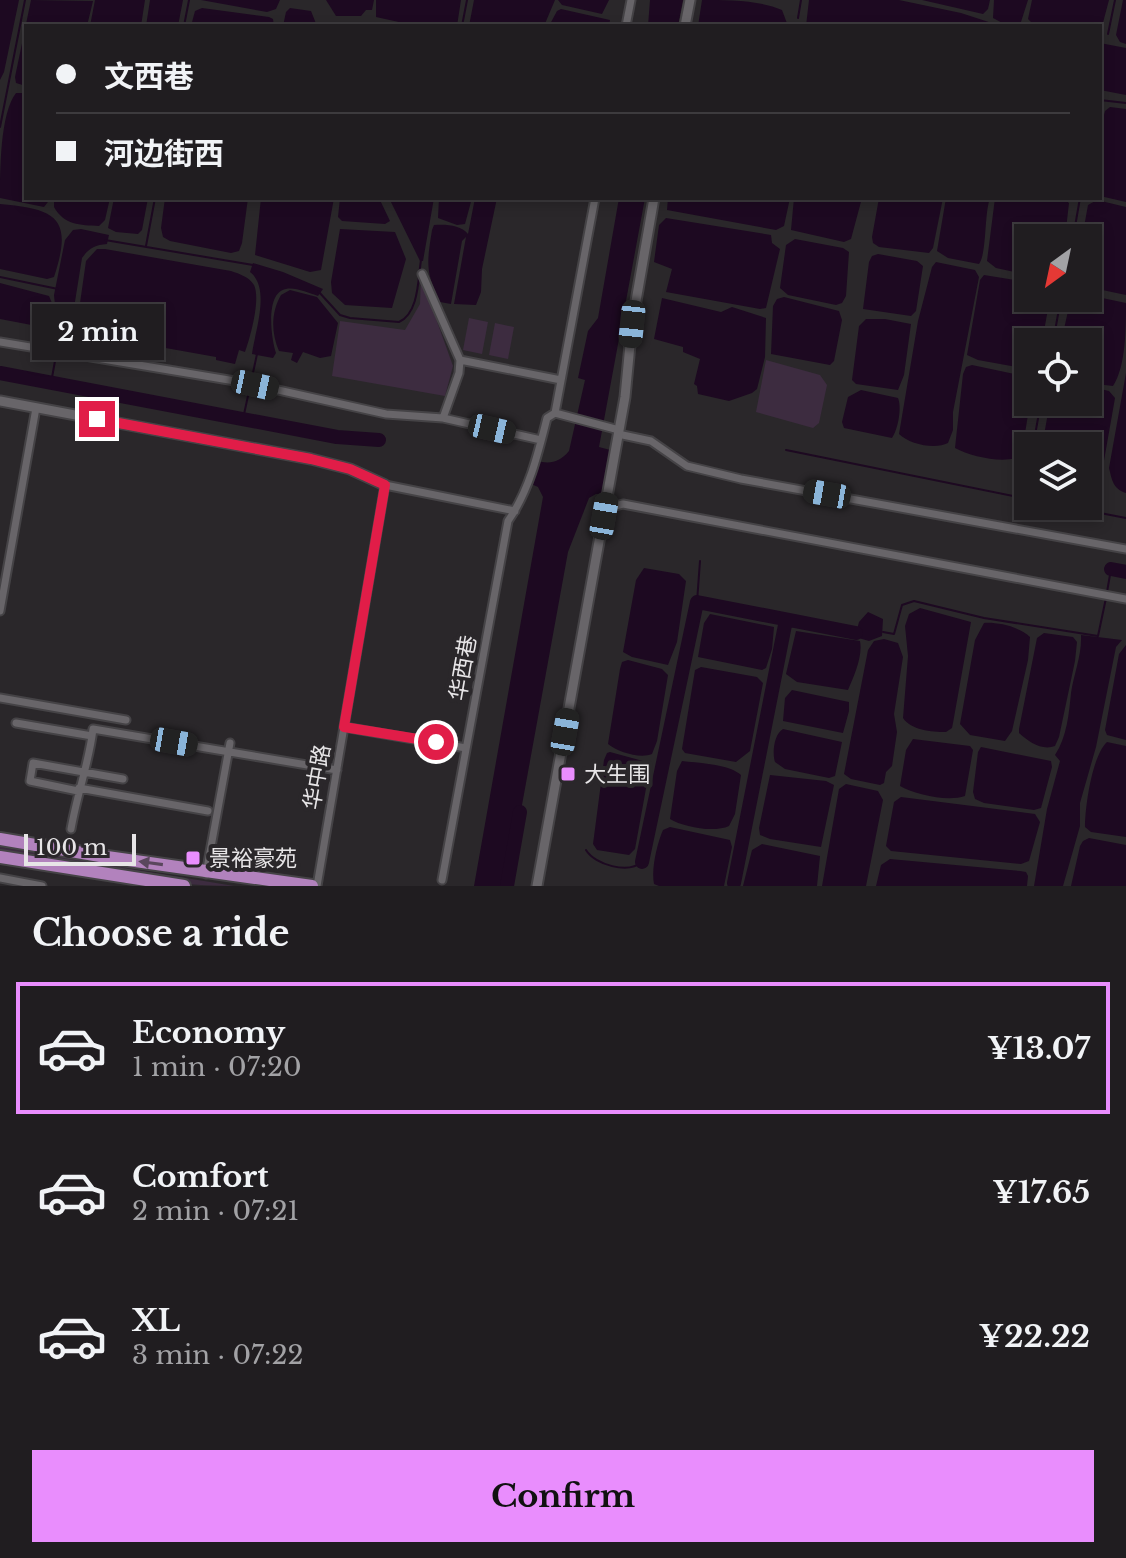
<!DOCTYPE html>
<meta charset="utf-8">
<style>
:root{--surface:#201d20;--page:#2d2a2d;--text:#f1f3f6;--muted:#a2a2a5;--line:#3d3b3e;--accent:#e98dfd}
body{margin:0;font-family:"Libre Baskerville","Noto Sans SC",serif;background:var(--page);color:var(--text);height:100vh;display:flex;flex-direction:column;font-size:30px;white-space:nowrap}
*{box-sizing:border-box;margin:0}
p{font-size:26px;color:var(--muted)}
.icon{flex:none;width:44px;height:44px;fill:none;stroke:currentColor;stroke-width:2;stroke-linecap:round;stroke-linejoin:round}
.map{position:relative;height:886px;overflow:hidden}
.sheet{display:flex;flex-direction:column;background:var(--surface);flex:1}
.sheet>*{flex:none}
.hud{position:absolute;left:24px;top:24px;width:1078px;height:176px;border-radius:0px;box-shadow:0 4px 12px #0003,0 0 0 2px var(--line);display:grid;align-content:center;height:176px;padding:0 32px;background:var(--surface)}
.needle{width:52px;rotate:213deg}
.controls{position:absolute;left:1014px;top:224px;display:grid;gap:16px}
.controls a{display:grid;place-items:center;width:88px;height:88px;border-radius:0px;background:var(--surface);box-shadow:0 4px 12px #0003,0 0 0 2px var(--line);font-size:40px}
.scale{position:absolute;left:24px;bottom:20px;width:112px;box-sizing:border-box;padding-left:8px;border:4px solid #e7e5e7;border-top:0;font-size:22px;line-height:28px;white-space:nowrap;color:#e7e5e7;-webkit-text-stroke:6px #2a272a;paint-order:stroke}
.end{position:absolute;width:36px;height:36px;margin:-18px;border:10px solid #e11d48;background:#fff;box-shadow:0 0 0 4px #fff}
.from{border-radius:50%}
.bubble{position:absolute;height:56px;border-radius:0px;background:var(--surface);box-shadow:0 4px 12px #0003,0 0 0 2px var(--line);font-size:26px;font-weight:700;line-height:56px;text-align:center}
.car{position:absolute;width:24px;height:48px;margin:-24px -12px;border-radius:10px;box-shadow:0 0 6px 2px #0007;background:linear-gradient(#222 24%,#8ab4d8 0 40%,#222 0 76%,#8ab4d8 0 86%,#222 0)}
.hud b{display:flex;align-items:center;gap:28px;height:76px;font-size:30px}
.hud b+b{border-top:2px solid var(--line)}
.hud i{width:20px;height:20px;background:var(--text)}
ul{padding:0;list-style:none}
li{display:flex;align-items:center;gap:24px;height:132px;margin:0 16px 12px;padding:0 16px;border:4px solid transparent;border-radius:0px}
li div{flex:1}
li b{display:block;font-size:30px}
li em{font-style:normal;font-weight:700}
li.active{border-color:var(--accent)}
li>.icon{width:72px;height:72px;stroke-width:1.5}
h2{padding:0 32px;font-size:36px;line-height:96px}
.button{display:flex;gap:16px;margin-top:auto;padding:16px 32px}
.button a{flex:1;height:92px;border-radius:0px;background:var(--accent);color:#111;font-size:32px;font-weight:700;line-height:92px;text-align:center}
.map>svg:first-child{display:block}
.green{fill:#3d2c40}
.water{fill:#1d0921}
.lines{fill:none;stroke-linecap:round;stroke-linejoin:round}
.stream{stroke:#1d0921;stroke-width:2}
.river{stroke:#1d0921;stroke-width:14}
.minor-casing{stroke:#454346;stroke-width:11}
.tertiary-casing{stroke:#454346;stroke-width:13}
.trunk-casing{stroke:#454346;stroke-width:16}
.minor{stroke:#686569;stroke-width:7}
.tertiary{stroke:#686569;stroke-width:9}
.trunk{stroke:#b282bd;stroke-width:12}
.oneway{fill:#5a475d}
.route{stroke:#e11d48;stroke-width:10}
.poi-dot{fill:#e98dfd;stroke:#2a272a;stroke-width:3}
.labels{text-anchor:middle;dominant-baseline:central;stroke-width:8;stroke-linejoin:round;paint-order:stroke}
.street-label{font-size:22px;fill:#e7e5e7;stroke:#2a272a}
.poi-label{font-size:22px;fill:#e7e5e7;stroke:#2a272a;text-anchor:start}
</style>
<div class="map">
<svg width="1126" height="886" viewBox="0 0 1126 886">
<rect width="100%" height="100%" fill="#2a272a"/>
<!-- green -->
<path class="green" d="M421 277 453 366 445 396 332 376 340 321 405 330 420 304Z
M469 318 488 322 482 354 463 350Z
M495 323 514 327 508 359 489 355Z
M766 360 820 375 827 385 819 423 813 428 756 412Z
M0 847 234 886C156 886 77 867 0 854Z"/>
<!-- water -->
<path class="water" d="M0 0H19L4 72 0 80Z
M31 0 93 1 87 26H26V86L16 83 15 77Z
M95 0H145L141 26H90Z
M150 0H183L178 26H146Z
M201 0H280L276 9 267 12Z
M326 0H374L372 10H366L361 16H336Z
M376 0H461L457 26H417L376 17Z
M474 0H555L544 26H469Z
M558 0H609L602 14 562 5Z
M650 0H683L678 26H648Z
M702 0C728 0 759 0 782 10L788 26H698Z
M809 0H899L961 13 1001 26H806Z
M922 0H990L988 9 983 14Z
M994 0H1028L1020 25 1008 26 993 18Z
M1032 0H1109L1100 34V26L1033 24 1028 19Z
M1123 0H1126V44L1120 42 1116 35Z
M202 8 269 17 273 19 274 26H191L195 11Z
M290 8 311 11 317 26H283L286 12Z
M561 9 610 20 609 26H549L557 11Z
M1100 43 1126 48V95L1100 90Z
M16 93H26V198H51L44 207 0 198C0 172 0 113 16 93Z
M1110 107 1126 109V202L1100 196V131L1105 111Z
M54 198H110L105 220 99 226C80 225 64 225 54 207Z
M114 198H148L142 230 138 234 116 232 108 228Z
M165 198H248L242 243 239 251 231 253 170 241 163 237 161 228Z
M261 198H334L321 270 310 272 255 255Z
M340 198H379L390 221 385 224 342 221 338 217Z
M389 198H434L423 261H420Z
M439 198H472L465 224 457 225 438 218Z
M475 198H497L482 269 481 292 476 305 454 304 466 237 462 241 451 304 440 302C425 271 427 263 432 230L434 225C446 224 461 225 468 234Z
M619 198H645L599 447 614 451 606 494H596L589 498 568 552 518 827 515 831 510 886H474L543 497 538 487 529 483 536 461C550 464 559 463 569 451L585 380 578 378 588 331 598 318Z
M668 198H790L784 226 776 230 667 210Z
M794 198H862L851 239 844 242 791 230Z
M879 198H943L933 248 929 253 879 247 873 243 872 237Z
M946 198H990C984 215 987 253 979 264L948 258 937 251Z
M995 198H1063L1069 203 1065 238H1028V275L996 268 987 261Z
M1097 200 1126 207V295L1088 287V238H1082L1088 205Z
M0 204C58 209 73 219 54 277L47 279 0 269Z
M666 218 771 235 772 243 780 249 766 308 760 309 666 292 672 269 654 262 659 225Z
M81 229 109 235 107 244C95 245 89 248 82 258L73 314 67 321 56 315 54 295 65 240 73 230Z
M340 229 395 232 406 259 392 308 345 305 332 293 331 282Z
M795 239 843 248 849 252 846 296 842 303 836 305 788 295 780 288 786 245Z
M97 249H105L231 271C240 274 249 277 254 285 261 299 250 338 245 352L239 350 235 364 216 360V357L132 342 127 347 111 343 112 340 103 337V334L77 324 86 261Z
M878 254 917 261 923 266 916 311 911 316 863 309 869 262 872 256Z
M936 262 975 270 979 277 953 412V430L948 443C935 450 909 444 899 434L918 321 932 267Z
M253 263 283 272 323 289 318 296C309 293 295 287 286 289 265 292 271 339 276 353L273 358 252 354C255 331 271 288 250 272Z
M984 275 1028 282V298H1050L1042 342H1028V369L978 360 967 355 980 280Z
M0 283 49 296 54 308 47 325 42 327 0 319Z
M290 290 317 297 338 323 331 356 320 358 303 352 297 363 291 360 293 353 279 351C271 333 271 312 281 295Z
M1088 295 1126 303C1126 327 1126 367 1113 386L1088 383V342H1061L1071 298H1088Z
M784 297 839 311 842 320 834 361 830 365 771 354 773 306 777 299Z
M662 298 721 312 732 307 766 318 765 357 757 389 752 393 729 401 698 394 697 386 694 384 700 359 683 352V347L654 339Z
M866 319H885L911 324 904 375 898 390 856 384 852 380 859 326Z
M972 365 1028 377V402H1030L1023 446 1016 458C999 463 970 456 955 448L963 374 966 367Z
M1126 373V493C1113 489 1112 480 1109 468Z
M1088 386 1109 391 1115 398 1102 472 1094 478 1088 477V446H1042L1050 402H1088Z
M861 390 898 398C902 408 898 429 892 438L844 428 842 422 848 397Z
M644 568 679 574 686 581 677 642 668 665 632 657 623 652 636 580Z
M920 608 971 622 953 723 952 728 946 732C931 732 911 730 903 718L908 656 905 626 909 614Z
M868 612 883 619 882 636 869 641 855 637 859 622Z
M710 614 774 627 772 649 766 668 762 670 698 657 704 623Z
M984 623C998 622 1020 627 1030 637L1028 660 1012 731 1005 741 970 735 960 724 975 640Z
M796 631 860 641C863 656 854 676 848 690L797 682 786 674Z
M1044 633 1073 637 1077 642 1075 661 1059 737 1055 746C1042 751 1029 742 1019 733V729L1037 638Z
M1081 635 1122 640 1116 647 1096 747 1080 803V826L1063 886H1034L1047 809 1060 761 1055 755C1067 737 1069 713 1071 693 1074 673 1082 655 1081 635Z
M884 639 898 643 903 657 894 714 897 732 892 766 886 772 884 783 880 785 851 779 844 774 868 650 874 641Z
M1126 645V740L1107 735 1105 730 1119 654Z
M628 660 662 669 668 675 657 741 652 754C640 759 618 752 608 744L620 669 622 662Z
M701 667 757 677 763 683 750 751 736 762 685 753 682 749 695 670Z
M792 690 849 702V711L843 733 783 721 785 698Z
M783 729 842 742 835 776 829 778 785 769 775 762C772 753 774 734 783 729Z
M913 739 970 746 973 750 965 796C948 802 916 795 900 786L906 750Z
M1107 742 1126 746V837L1091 832 1085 827C1085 807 1092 756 1107 742Z
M981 747 1051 761 1052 767 1041 808 1034 810 984 803 975 799 973 792 978 752Z
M610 752 643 761 649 772 635 849 629 855 597 850 593 844 604 760 607 753Z
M682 761C699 763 729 764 741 775L735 814 729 826C714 833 683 827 670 819L677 771Z
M770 775 826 781 834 785 821 847 770 839 760 835 759 828Z
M846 784 878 791 883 800 866 886H822L839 789Z
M901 797 1035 814 1040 822 1029 861 1021 864 891 851 886 846 894 802Z
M670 827 730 840 732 847 724 886H659L654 884C651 869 657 844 663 830Z
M1089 838 1126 845V886H1071L1080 846 1083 841Z
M762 844 820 856 817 886H743L752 850Z
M890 859 1020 871 1026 872 1028 876 1027 886H876L881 865Z"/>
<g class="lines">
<!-- stream -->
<path class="stream" d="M798 18 801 0
M184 26 189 0
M462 26 467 0
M1108 34 1115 0
M1100 100 1126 103
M0 127 25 0
M1073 238 1080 198
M105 240 253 265
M146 246 155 198
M0 277 58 289
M318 291 340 315 350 318 399 322C419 313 418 279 421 260
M1053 342 1061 298
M51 383 63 317
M243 419 257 354
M1033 446 1041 402
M786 450 1028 499
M1026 497 1028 485
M1064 506 1126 518
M1107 592 1111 569
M697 602 700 561
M883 632 894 634 902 605 914 601 984 618 1098 636 1106 598
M586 850C595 865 628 874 642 862"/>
<!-- river -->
<path class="river" d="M0 373 337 437 379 440
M1111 569 1126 572
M642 862 697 602 856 633
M734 883 786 620
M507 886 520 812"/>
<defs>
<path id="minor" d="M626 26 631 0
M422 274 460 360 561 380
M0 342 247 383 386 414 443 418 541 440
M555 413 619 430
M443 418 459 373 460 360
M618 434 651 441 687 466 741 479 1126 549
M605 514 612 507 623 504 1126 599
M0 611 36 408
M0 698 126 720
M16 723 92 736
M344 727 466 748
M79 788 208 811
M78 791 30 781 33 763 123 779
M71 829C77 794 89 763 93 729L337 770
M206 874 230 743
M0 878 42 886
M442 880 508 521C529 491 538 454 547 418L555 413 595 198
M317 886 385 485 515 511"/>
<path id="tertiary" d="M685 26 690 0
M0 401 311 459 350 469 385 485
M537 886 625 397 632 324 654 198"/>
<path id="trunk" d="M0 839 100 856 312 886
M0 857 184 886"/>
</defs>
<!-- minor casing -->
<use href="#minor" class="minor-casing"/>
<!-- tertiary casing -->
<use href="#tertiary" class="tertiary-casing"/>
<!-- trunk casing -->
<use href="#trunk" class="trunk-casing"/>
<!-- minor -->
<use href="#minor" class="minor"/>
<!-- tertiary -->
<use href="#tertiary" class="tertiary"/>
<!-- trunk -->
<use href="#trunk" class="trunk"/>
</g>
<!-- one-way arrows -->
<defs><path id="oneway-solid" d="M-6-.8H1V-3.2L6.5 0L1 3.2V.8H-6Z" transform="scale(2)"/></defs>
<use class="oneway" href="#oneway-solid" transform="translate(151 863) rotate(-172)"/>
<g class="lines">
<!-- route -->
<path class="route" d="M97 419 311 459 350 469 385 485 344 727 436 742"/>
</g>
<!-- markers -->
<g class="poi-dot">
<rect x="560" y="766" width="16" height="16" rx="4"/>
<rect x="185" y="850" width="16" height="16" rx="4"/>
</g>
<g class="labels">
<!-- street labels -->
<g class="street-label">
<text transform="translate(463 668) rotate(-80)">华西巷</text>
<text transform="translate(317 777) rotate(-80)">华中路</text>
</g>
<!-- poi labels -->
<g class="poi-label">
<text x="584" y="774">大生围</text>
<text x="209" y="858">景裕豪苑</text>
</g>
</g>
</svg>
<div class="controls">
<a><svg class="needle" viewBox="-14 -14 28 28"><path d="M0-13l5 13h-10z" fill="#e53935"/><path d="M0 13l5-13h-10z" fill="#a2a2a5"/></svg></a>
<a><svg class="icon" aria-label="locate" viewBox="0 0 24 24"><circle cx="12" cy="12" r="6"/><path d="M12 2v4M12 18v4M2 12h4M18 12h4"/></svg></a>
<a><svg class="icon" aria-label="layers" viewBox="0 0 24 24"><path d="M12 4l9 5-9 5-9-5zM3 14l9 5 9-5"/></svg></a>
</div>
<div class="scale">100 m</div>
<i class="end from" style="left:436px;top:742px"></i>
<i class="end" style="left:97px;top:419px"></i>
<div class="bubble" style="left:32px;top:304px;width:132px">2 min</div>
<i class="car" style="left:632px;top:324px;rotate:186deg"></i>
<i class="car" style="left:255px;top:385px;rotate:102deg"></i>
<i class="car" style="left:492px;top:429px;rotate:103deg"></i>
<i class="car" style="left:827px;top:494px;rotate:280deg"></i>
<i class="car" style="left:604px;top:516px;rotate:10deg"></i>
<i class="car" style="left:565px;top:732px;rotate:10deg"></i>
<i class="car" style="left:174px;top:742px;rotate:100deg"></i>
<div class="hud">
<b><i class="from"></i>文西巷</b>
<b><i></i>河边街西</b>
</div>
</div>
<section class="sheet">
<h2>Choose a ride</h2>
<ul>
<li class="active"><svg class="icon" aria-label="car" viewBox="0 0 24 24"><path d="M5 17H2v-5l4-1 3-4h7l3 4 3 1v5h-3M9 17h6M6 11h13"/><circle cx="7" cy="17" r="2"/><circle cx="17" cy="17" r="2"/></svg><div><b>Economy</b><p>1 min · 07:20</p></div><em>¥13.07</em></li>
<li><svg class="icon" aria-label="car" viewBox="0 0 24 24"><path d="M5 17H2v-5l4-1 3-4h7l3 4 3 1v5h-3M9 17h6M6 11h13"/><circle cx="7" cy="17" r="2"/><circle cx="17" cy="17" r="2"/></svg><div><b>Comfort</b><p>2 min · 07:21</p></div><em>¥17.65</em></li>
<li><svg class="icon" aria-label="car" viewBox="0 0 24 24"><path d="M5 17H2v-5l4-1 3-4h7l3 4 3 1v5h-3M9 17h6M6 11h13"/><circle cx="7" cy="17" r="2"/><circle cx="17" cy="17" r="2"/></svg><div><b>XL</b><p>3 min · 07:22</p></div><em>¥22.22</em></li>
</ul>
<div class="button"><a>Confirm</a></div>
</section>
